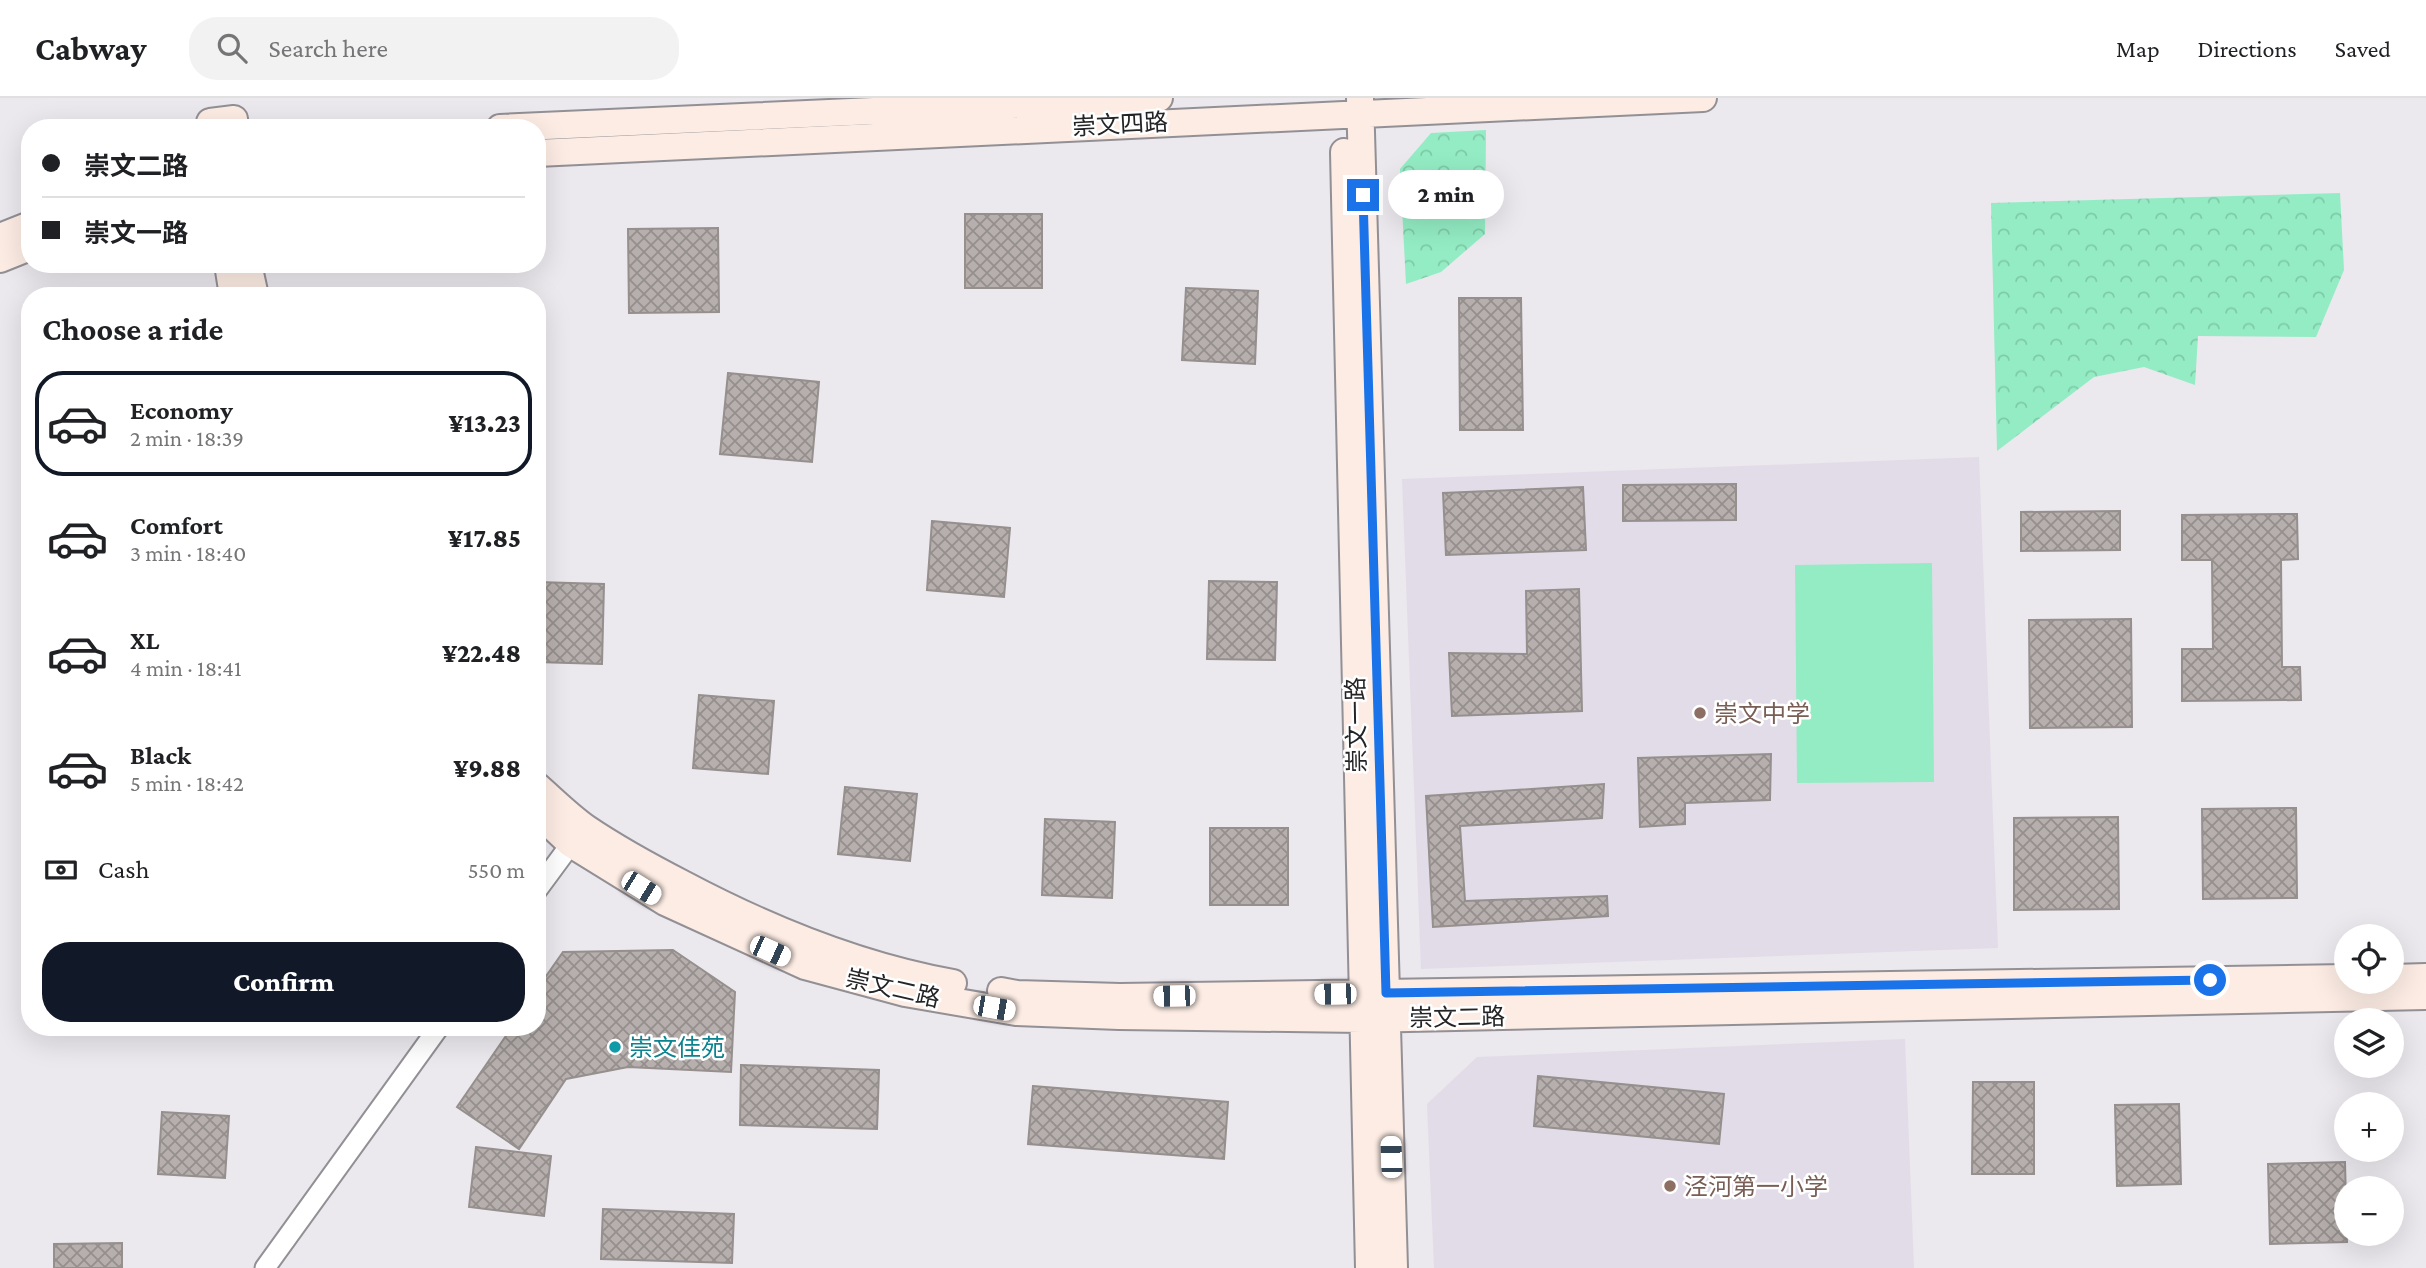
<!DOCTYPE html>
<meta charset="utf-8">
<style>
:root{--surface:#fff;--page:#f2f2f2;--text:#202124;--muted:#757577;--line:#e0e0e0;--accent:#111827}
body{margin:0;font-family:"Crimson Pro","Noto Sans SC",serif;background:var(--page);color:var(--text);height:100vh;display:flex;flex-direction:column;font-size:26px;white-space:nowrap}
*{box-sizing:border-box;margin:0}
p{font-size:23px;color:var(--muted)}
.icon{flex:none;width:38px;height:38px;fill:none;stroke:currentColor;stroke-width:2;stroke-linecap:round;stroke-linejoin:round}
.map{position:relative;flex:1;overflow:hidden}
.drawer{position:absolute;left:21px;top:189px;width:525px;height:749px;display:flex;flex-direction:column;background:var(--surface);border-radius:28px;box-shadow:0 7px 28px #0002}
.drawer>*{flex:none}
.guide{position:absolute;left:21px;top:21px;width:525px;height:154px;border-radius:28px;box-shadow:0 7px 28px #0002;display:grid;align-content:center;height:154px;padding:0 21px;background:var(--surface)}
.tools{position:absolute;left:2334px;top:826px;display:grid;gap:14px}
.tools a{display:grid;place-items:center;width:70px;height:70px;border-radius:50%;background:var(--surface);box-shadow:0 7px 28px #0002;font-size:35px}
.end{position:absolute;width:32px;height:32px;margin:-16px;border:9px solid #1a73e8;background:#fff;box-shadow:0 0 0 4px #fff}
.from{border-radius:50%}
.bubble{position:absolute;height:49px;border-radius:24px;background:var(--surface);box-shadow:0 7px 28px #0002;font-size:23px;font-weight:800;line-height:49px;text-align:center}
.car{position:absolute;width:21px;height:42px;margin:-21px -10px;border-radius:9px;box-shadow:0 0 5px 2px #0007;background:linear-gradient(#fff 24%,#345 0 40%,#fff 0 76%,#345 0 86%,#fff 0)}
.guide b{display:flex;align-items:center;gap:24px;height:66px;font-size:26px}
.guide b+b{border-top:2px solid var(--line)}
.guide i{width:18px;height:18px;background:var(--text)}
ul{padding:0;list-style:none}
li{display:flex;align-items:center;gap:21px;height:105px;margin:0 14px 10px;padding:0 7px;border:4px solid transparent;border-radius:28px}
li div{flex:1}
li b{display:block;font-size:26px}
li em{font-style:normal;font-weight:800}
li.on{border-color:var(--accent)}
li>.icon{width:63px;height:63px;stroke-width:1.5}
h2{padding:0 21px;font-size:32px;line-height:84px}
.pay{display:flex;align-items:center;gap:18px;height:77px;padding:0 21px;font-size:26px}
.pay p{margin-inline-start:auto}
.button{display:flex;gap:14px;margin-top:auto;padding:14px 21px}
.button a{flex:1;height:80px;border-radius:28px;background:var(--accent);color:#fff;font-size:28px;font-weight:800;line-height:80px;text-align:center}
header{display:flex;align-items:center;gap:42px;box-sizing:border-box;height:98px;padding:0 35px;background:var(--surface);border-bottom:2px solid var(--line)}
header strong{font-size:33px}
nav{display:flex;gap:38px;margin-inline-start:auto;font-size:24px}
.search{width:490px;height:63px;background:var(--page);display:flex;align-items:center;gap:18px;box-sizing:border-box;padding:0 24px;border-radius:28px;color:var(--muted);font-size:26px}
.map>svg:first-child{display:block}
.built{fill:#e2dce8}
.forest{fill:url(#forest-crowns)}
.pitch{fill:#93ecc4}
.building{fill:url(#building-cross-hatch);stroke:#958f8d;stroke-width:2}
.lines{fill:none;stroke-linecap:round;stroke-linejoin:round}
.street-casing{stroke:#929095;stroke-width:23}
.secondary-casing{stroke:#929095;stroke-width:30}
.street{stroke:#fff;stroke-width:19}
.secondary{stroke:#fcece4;stroke-width:26}
.route{stroke:#1a73e8;stroke-width:9}
.education-dot{fill:#8d6e63;stroke:#fff;stroke-width:2.5}
.culture-dot{fill:#0f9aa8;stroke:#fff;stroke-width:2.5}
.labels{text-anchor:middle;dominant-baseline:central;stroke-width:5;stroke-linejoin:round;paint-order:stroke}
.street-label{font-size:24px;fill:#242325;stroke:#fff}
.education-label{font-size:24px;fill:#785e54;stroke:#fff;text-anchor:start}
.culture-label{font-size:24px;fill:#0d838f;stroke:#fff;text-anchor:start}
</style>
<header>
<strong>Cabway</strong>
<div class="search"><svg class="icon" aria-label="search" viewBox="0 0 24 24"><circle cx="10" cy="10" r="6"/><path d="M15 15l6 6"/></svg>Search here</div>
<nav><a>Map</a><a>Directions</a><a>Saved</a></nav>
</header>
<div class="map">
<svg width="2426" height="1170" viewBox="0 0 2426 1170">
<defs>
<pattern id="forest-crowns" width="20" height="18" patternUnits="userSpaceOnUse" patternTransform="scale(1.75)"><rect width="20" height="18" fill="#93ecc4"/><path d="M2 6a3 3 0 1 1 6 0M12 15a3 3 0 1 1 6 0" fill="none" stroke="#7fcaa8"/></pattern>
<pattern id="building-cross-hatch" width="8" height="8" patternUnits="userSpaceOnUse" patternTransform="scale(1.75)"><rect width="8" height="8" fill="#b6afad"/><path d="M0 0l8 8M0 8l8-8" fill="none" stroke="#948e8d"/></pattern>
</defs>
<rect width="100%" height="100%" fill="#ebe8ee"/>
<!-- built -->
<path class="built" d="M1979 359 1998 850 1421 871 1402 381Z
M1905 941 1914 1170H1434L1427 1006 1477 959Z"/>
<!-- forest -->
<path class="forest" d="M1486 32 1485 136 1441 174 1406 186 1400 71 1431 35Z
M2340 95 2344 172 2316 239 2198 238 2195 287 2144 269 2094 279 1997 353 1991 105Z"/>
<!-- pitch -->
<path class="pitch" d="M1932 465 1934 684 1797 685 1795 467Z"/>
<!-- building -->
<path class="building" d="M965 116H1042V190H965Z
M718 130 719 214 629 215 628 131Z
M1186 190 1258 193 1255 266 1182 262Z
M1459 200H1521L1523 332H1460Z
M728 275 819 284 812 364 720 356Z
M1736 386V422L1623 423V387Z
M1583 389 1586 452 1446 457 1443 395Z
M2120 413V452L2021 453V414Z
M2297 416 2298 461 2281 462 2282 569H2300L2301 602 2182 603V551H2213L2212 462H2182V417Z
M932 423 1010 430 1004 499 927 492Z
M1209 483 1277 484 1275 562 1207 561Z
M537 484 604 486 602 566 537 564Z
M1579 491 1582 613 1452 618 1449 555 1527 556 1526 493Z
M2131 521 2132 629 2030 630 2029 522Z
M699 597 774 603 768 676 693 670Z
M1771 656 1770 702 1685 705V726L1640 729 1638 660Z
M1604 686 1602 720 1460 728 1465 803 1607 798 1608 818 1433 829 1426 698Z
M845 689 917 696 910 763 838 756Z
M2296 710 2297 800 2203 801 2202 711Z
M2118 719 2119 811 2014 812V720Z
M1045 721 1115 724 1112 800 1042 797Z
M1210 730H1288V807H1210Z
M673 852 735 894 731 974 628 969 566 981 519 1051 457 1009 512 929H537V891L563 854Z
M741 967 879 972 877 1031 740 1027Z
M1538 978 1724 996 1719 1046 1534 1028Z
M1973 984H2034V1076H1972Z
M1033 988 1228 1004 1224 1061 1028 1046Z
M2179 1006 2181 1086 2117 1088 2115 1007Z
M162 1014 229 1018 225 1080 158 1076Z
M476 1049 551 1058 544 1118 469 1109Z
M2345 1064 2347 1144 2270 1146 2268 1066Z
M603 1111 734 1116 732 1165 601 1161Z
M122 1145V1170H54V1146Z"/>
<g class="lines">
<defs>
<path id="street" d="M537 792 579 735
M265 1170 439 929"/>
<path id="secondary" d="M1360 0 1394 1170
M211 30 210 24 234 21 235 30
M500 30 1159 0
M1344 54 1369 1170
M537 55 1703 0
M0 139 30 127
M0 161 30 149
M228 166 233 198
M248 166 255 198
M537 688C553 702 569 718 586 730 617 751 650 769 683 786 768 831 858 868 953 885
M537 714 571 746 665 804 805 868 905 895 1016 914 1119 918 1362 921 2426 898
M2392 880 2426 879
M1001 893 1017 896 1120 899 2347 880"/>
</defs>
<!-- street casing -->
<use href="#street" class="street-casing"/>
<!-- secondary casing -->
<use href="#secondary" class="secondary-casing"/>
<!-- street -->
<use href="#street" class="street"/>
<!-- secondary -->
<use href="#secondary" class="secondary"/>
</g>
<g class="lines">
<!-- route -->
<path class="route" d="M1363 97 1386 895 2210 882"/>
</g>
<!-- markers -->
<g class="education-dot">
<circle cx="1700" cy="615" r="7"/>
<circle cx="1670" cy="1088" r="7"/>
</g>
<circle class="culture-dot" cx="615" cy="949" r="7"/>
<g class="labels">
<!-- street labels -->
<g class="street-label">
<text transform="translate(1120 26) rotate(-3)">崇文四路</text>
<text transform="translate(1356 627) rotate(-91)">崇文一路</text>
<text transform="translate(893 890) rotate(13)">崇文二路</text>
<text transform="translate(1457 919) rotate(-1)">崇文二路</text>
</g>
<!-- education labels -->
<g class="education-label">
<text x="1714" y="615">崇文中学</text>
<text x="1684" y="1088">泾河第一小学</text>
</g>
<!-- culture labels -->
<g class="culture-label">
<text x="629" y="949">崇文佳苑</text>
</g>
</g>
</svg>
<div class="tools">
<a><svg class="icon" aria-label="locate" viewBox="0 0 24 24"><circle cx="12" cy="12" r="6"/><path d="M12 2v4M12 18v4M2 12h4M18 12h4"/></svg></a>
<a><svg class="icon" aria-label="layers" viewBox="0 0 24 24"><path d="M12 4l9 5-9 5-9-5zM3 14l9 5 9-5"/></svg></a>
<a>+</a>
<a>−</a>
</div>
<i class="end from" style="left:2210px;top:882px"></i>
<i class="end" style="left:1363px;top:97px"></i>
<div class="bubble" style="left:1388px;top:72px;width:116px">2 min</div>
<i class="car" style="left:641px;top:790px;rotate:122deg"></i>
<i class="car" style="left:770px;top:853px;rotate:114deg"></i>
<i class="car" style="left:1335px;top:896px;rotate:269deg"></i>
<i class="car" style="left:1174px;top:898px;rotate:269deg"></i>
<i class="car" style="left:994px;top:910px;rotate:100deg"></i>
<i class="car" style="left:1391px;top:1059px;rotate:358deg"></i>
<div class="guide">
<b><i class="from"></i>崇文二路</b>
<b><i></i>崇文一路</b>
</div>
<section class="drawer">
<h2>Choose a ride</h2>
<ul>
<li class="on"><svg class="icon" aria-label="car" viewBox="0 0 24 24"><path d="M5 17H2v-5l4-1 3-4h7l3 4 3 1v5h-3M9 17h6M6 11h13"/><circle cx="7" cy="17" r="2"/><circle cx="17" cy="17" r="2"/></svg><div><b>Economy</b><p>2 min · 18:39</p></div><em>¥13.23</em></li>
<li><svg class="icon" aria-label="car" viewBox="0 0 24 24"><path d="M5 17H2v-5l4-1 3-4h7l3 4 3 1v5h-3M9 17h6M6 11h13"/><circle cx="7" cy="17" r="2"/><circle cx="17" cy="17" r="2"/></svg><div><b>Comfort</b><p>3 min · 18:40</p></div><em>¥17.85</em></li>
<li><svg class="icon" aria-label="car" viewBox="0 0 24 24"><path d="M5 17H2v-5l4-1 3-4h7l3 4 3 1v5h-3M9 17h6M6 11h13"/><circle cx="7" cy="17" r="2"/><circle cx="17" cy="17" r="2"/></svg><div><b>XL</b><p>4 min · 18:41</p></div><em>¥22.48</em></li>
<li><svg class="icon" aria-label="car" viewBox="0 0 24 24"><path d="M5 17H2v-5l4-1 3-4h7l3 4 3 1v5h-3M9 17h6M6 11h13"/><circle cx="7" cy="17" r="2"/><circle cx="17" cy="17" r="2"/></svg><div><b>Black</b><p>5 min · 18:42</p></div><em>¥9.88</em></li>
</ul>
<div class="pay"><svg class="icon" aria-label="cash" viewBox="0 0 24 24"><path d="M3 7h18v10H3z"/><circle cx="12" cy="12" r="2"/></svg>Cash<p>550 m</p></div>
<div class="button"><a>Confirm</a></div>
</section>
</div>
